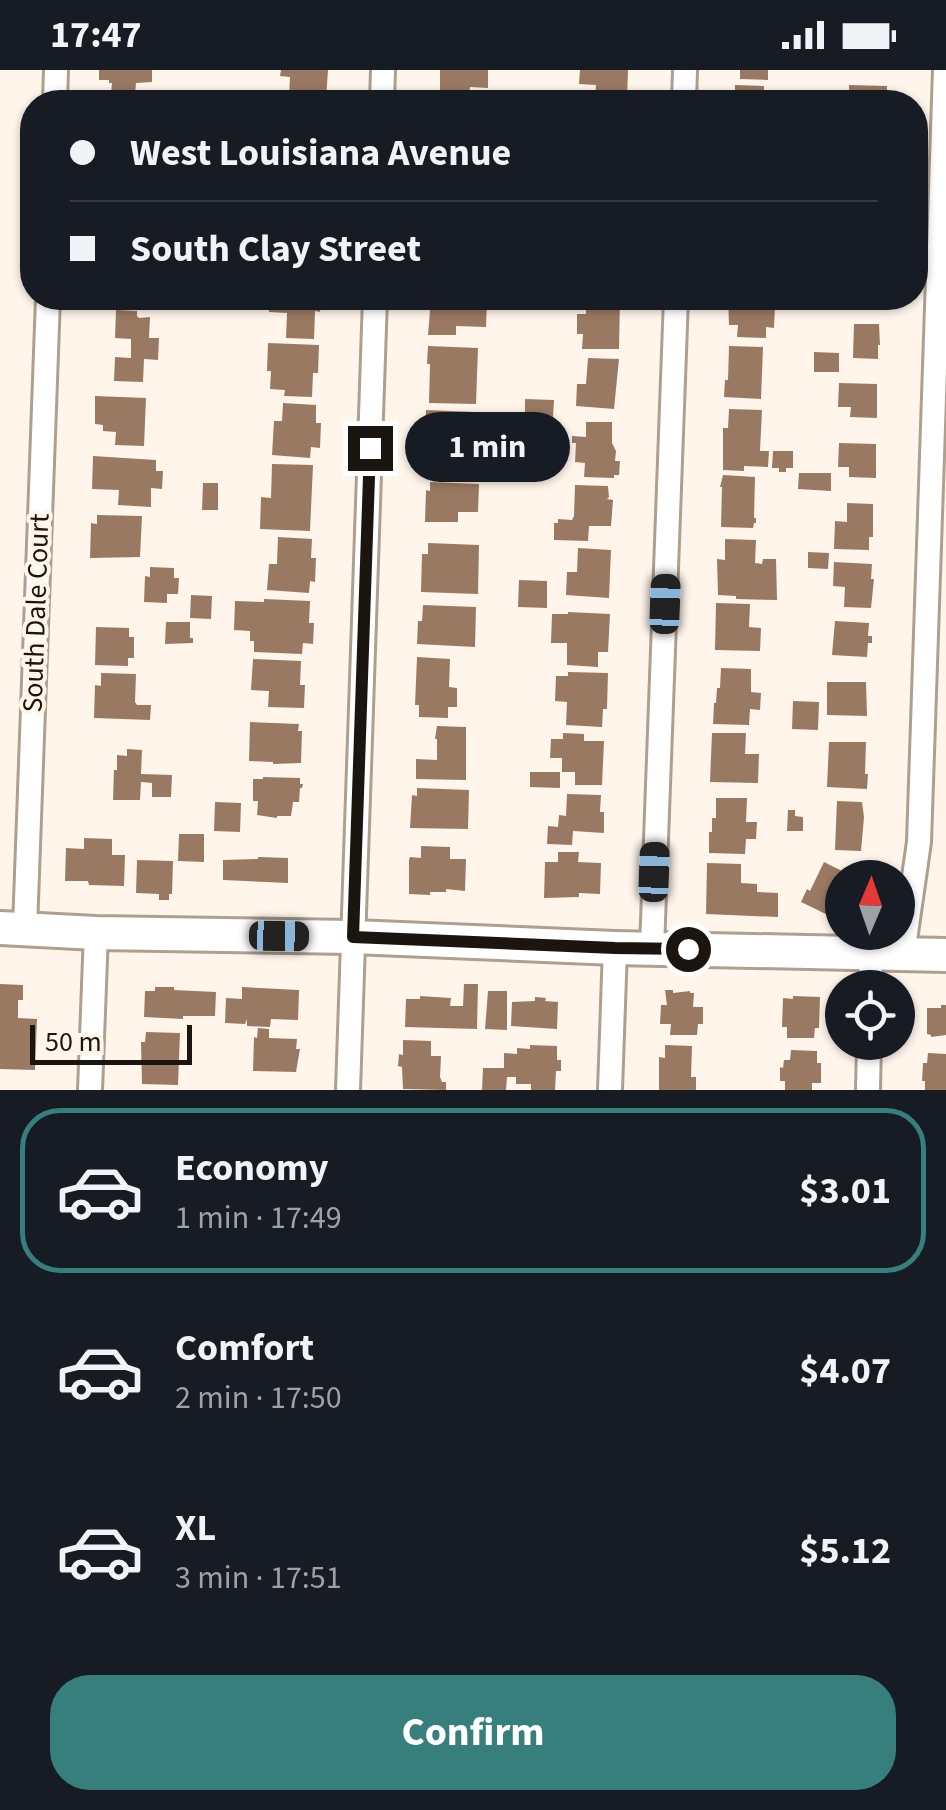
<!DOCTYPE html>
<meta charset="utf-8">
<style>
:root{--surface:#171b24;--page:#20242c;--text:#f1f3f6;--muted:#9ea1a6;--line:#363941;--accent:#367f7d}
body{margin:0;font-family:"Source Sans 3",sans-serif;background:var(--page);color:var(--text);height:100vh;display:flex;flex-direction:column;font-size:38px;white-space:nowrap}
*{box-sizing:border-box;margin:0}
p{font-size:32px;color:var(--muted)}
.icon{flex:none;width:55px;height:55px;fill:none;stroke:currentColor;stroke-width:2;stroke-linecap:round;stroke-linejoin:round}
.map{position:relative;height:1020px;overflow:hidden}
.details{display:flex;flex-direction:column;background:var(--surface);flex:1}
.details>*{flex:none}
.hud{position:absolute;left:20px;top:20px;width:908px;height:220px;border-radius:40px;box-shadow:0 2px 8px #0004;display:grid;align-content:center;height:220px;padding:0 50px;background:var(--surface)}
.needle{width:65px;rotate:2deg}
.fabs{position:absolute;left:825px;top:790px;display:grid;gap:20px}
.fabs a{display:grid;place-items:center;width:90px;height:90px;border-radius:50%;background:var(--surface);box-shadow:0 2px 8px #0004;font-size:50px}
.scale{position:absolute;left:30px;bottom:25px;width:162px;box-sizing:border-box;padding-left:10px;border:5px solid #1a150f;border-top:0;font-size:28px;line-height:35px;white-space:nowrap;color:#1a150f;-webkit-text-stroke:8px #fff5eb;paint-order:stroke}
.end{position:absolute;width:45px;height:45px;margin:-22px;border:12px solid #1a150f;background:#fff;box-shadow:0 0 0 5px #fff}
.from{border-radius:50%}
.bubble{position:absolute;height:70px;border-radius:35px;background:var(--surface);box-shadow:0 2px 8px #0004;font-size:32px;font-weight:700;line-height:70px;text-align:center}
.car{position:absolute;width:30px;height:60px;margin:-30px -15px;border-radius:12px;box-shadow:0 0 8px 2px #0007;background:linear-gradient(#222 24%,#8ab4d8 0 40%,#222 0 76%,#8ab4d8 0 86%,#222 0)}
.hud b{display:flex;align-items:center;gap:35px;height:95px;font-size:38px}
.hud b+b{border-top:2px solid var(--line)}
.hud i{width:25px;height:25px;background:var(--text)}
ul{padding:18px 0 0;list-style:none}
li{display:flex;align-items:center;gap:30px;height:165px;margin:0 20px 15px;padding:0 30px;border:5px solid transparent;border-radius:40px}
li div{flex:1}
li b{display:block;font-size:38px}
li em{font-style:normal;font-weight:700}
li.on{border-color:var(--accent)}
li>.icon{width:90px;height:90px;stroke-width:1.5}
.button{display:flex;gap:20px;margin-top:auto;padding:20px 50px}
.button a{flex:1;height:115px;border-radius:40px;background:var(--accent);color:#fff;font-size:40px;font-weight:700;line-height:115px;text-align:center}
.status{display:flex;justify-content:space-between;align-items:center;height:70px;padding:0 50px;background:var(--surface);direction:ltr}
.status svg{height:28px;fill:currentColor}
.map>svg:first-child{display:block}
.building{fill:#9a7962}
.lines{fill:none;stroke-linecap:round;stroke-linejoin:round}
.street-casing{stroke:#ae9f8f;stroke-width:28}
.secondary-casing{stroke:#ae9f8f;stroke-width:38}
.street{stroke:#fff;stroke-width:22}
.secondary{stroke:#fff;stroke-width:32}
.route{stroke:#1a150f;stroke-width:12}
.labels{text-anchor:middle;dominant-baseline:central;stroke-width:8;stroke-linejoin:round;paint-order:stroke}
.street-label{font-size:28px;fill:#1a150f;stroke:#fff5eb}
</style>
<div class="status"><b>17:47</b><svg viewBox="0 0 49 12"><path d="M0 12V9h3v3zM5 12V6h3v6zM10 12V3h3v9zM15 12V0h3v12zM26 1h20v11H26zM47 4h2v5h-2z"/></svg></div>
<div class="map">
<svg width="946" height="1020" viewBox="0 0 946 1020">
<rect width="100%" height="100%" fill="#fff5eb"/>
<!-- building -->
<path class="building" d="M99 0H152V12L136 13 135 25 111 24 112 13H109V10H99Z
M281 0H328L326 30 289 29 290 7 280 6Z
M440 0H488V18L470 17 469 25 440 24Z
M580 0H628L627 29 595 28 596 15 579 14Z
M740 0H768V10L740 9Z
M735 15 764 16V32H731V28H735Z
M849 15 887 16V32H849Z
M269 228H321L320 242 315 241 314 269 286 268 287 243 269 242Z
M431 228H487L486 257 456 256V265H428Z
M586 228H620L619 279H582L583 264H577V244H586Z
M728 228H767V236H775L774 258 766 257V268L737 267 738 255H729Z
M116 240 137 241V246L139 248 150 247 149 268H159L158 290 144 289 143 312 114 311 115 287 131 288V269L115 268Z
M854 254H879L880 275H878V289L853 288Z
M268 273 319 275 318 303H313L312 327 284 326 285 320 270 319 271 301H267Z
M428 276 478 278 476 334 429 333 430 294H427Z
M729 276 763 277 761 329 724 327 725 310H728Z
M814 282 839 283V302H814Z
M588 288 619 289 614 339 576 336 577 314H586Z
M839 313 877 314V348L850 347 851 337H838Z
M95 326 146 328 144 376 115 375 116 362 103 361V355L95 354Z
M525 329 554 330 553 347 525 346Z
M283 333 316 335V353H321L320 378 311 377 310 388 272 385 274 351H282Z
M729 339 762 340 760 381H769L768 397 744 396V401L723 400V358H728Z
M426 340 475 342 474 364 483 365 482 387 473 386V401L430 399 432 374H434L435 361 425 360Z
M586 352H612V373L616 381 615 391H620L619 405H614V408L584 407 585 393 575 392 576 373H572V366L586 367Z
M839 373 876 374V408L849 407V397H838Z
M773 381H793V398H786V402H779V398H772Z
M93 386 156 390V401H163L162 419 151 418V437L118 435 119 420 92 419Z
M272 394 313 395 310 461 260 459 261 427 271 428Z
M799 403H831V421L798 419Z
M723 405 755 407 754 448H756V453H754L753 458 721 457 722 417H720Z
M430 412 479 414 478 442H458V452H425L426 420 430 421Z
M203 413H218V440H202Z
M575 415 608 416 609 427 607 429 613 430 611 456H589L588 471 554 470V453H558V449L572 450 574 446Z
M847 433 873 434V467H869V480L834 479 835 451 847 452Z
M97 445 142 446 140 487 90 488 91 453 97 454Z
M278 467 312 469 311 488H316L315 512 310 511 309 523 267 520 269 494H277Z
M725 469 756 470 755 493 762 494 763 489H776L777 530 736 529V526L718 525 717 489 725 490Z
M428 473 479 475 478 524 421 522 422 484H428Z
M578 478 611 480 609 528 566 525 567 502H577Z
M808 482 829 483 828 499 808 498Z
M834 492 872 494 871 509H874L871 538 844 537 845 517 833 516Z
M150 497 174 498V508H179L178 524H167V533L144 532 145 506 150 507Z
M519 510 547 511V538L518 537Z
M191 525 212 526 211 549 190 548Z
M264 529 310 531 309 553H314L313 574 303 573 302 584 254 582V571H250V561L234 560 235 531 264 532Z
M716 533 750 534 749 557 761 558 760 581 715 580Z
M423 535 476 537 475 577 417 574 418 551H422Z
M568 542 610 544 608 582H598V597L567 595V573H551L552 544H568Z
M835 551 869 553 868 566H872V573H868L867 587 832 585Z
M166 552H190V568H193V573L165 574Z
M96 557 129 558V567H134V588H128V596L95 595Z
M417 587 450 589 449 617 457 618V637H448V648L419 647V635H415Z
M253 589 301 591 300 615H305L304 638 268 637 269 621 251 620Z
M721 598 751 599V622L761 623 760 640 750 639 749 655 713 654 714 633H716L717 618H720Z
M568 602 608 603 607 639H603L602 657 566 655 567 632 555 631 556 606H568Z
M101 603 136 604 135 632 137 635H151L150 650 94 648 95 615 101 616Z
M827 612H866L867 646 827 645Z
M793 631 819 632 818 660 792 659Z
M250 652 299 654 298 661H302L301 693 273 694V692L249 691Z
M437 656 466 657V710L416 709V689L437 690V669H435Z
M563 663 584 664V671H604L602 715H575V702H562V688H550L551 669H563Z
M712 663H746L745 684H759L758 713 710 712Z
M829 672H866L865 704H868L867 719 827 717Z
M127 679 142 680 141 704 172 705 171 727H152V713L141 712 140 730H113L114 700H117V685L127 686Z
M530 702H560V718L530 717Z
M263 707 300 708V714H303L302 718H300L299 732H293L291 746H277V748L257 745 258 731H253V709H263Z
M417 718 469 720 468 759 410 758 412 725 417 726Z
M567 724 601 725 600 742H604V763L573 761 572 775 547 774 548 756 558 757 559 745 566 746Z
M716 728H747L746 752H757L756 769H746L745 784 709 783V762H712V748H716Z
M837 731 862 732 864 747 861 781 835 780Z
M215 732 241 733 240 762 214 761Z
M788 740H795V746L803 747V761H787Z
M179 764H204V792L178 791Z
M84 768 112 769V785H125L124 816 89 815 88 811H65L66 778 84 779Z
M421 776 450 777V789H466L465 821 446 819V822H430V825L409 824V790L410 787 421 788Z
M558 782H579L578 792 601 793 600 824 579 823V827L544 828 545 792H558Z
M258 787 288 788V813L223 810V790L258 789Z
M137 790 173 791 172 824H169V830H159V824L136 823Z
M824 792 856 808H842V834L834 848 801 832 807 819 810 821Z
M707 793 741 794V813L757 814V822L778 823V847L706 844Z
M0 914 23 915V930H18V948L37 949 35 1000 0 999Z
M464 914H478L477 959 405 957 406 929H420V926L451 928 450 936H463Z
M155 917H174V920L216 922 215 946H183V949L144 947 145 921H155Z
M242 917 299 920 298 950 271 949 270 957 247 956V949L245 954 225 953 226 928 242 929Z
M665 920H673V923L690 921V923H694L693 937H703V954H698L697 965H670L671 954H660L661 935H667Z
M488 921H507V960L485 959Z
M793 926 820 927 819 958H815L814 968H787V957H782L783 928 793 929Z
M535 927 546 928 545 931 558 932 557 959 511 956 512 932 535 931Z
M941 935H946V965L931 967V965L927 964V938H941Z
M258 958 269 959V968L297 969 296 979H300L296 1002 253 1001 254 967 257 968Z
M146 962 180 963 178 1015 142 1014 141 972H145Z
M403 970 431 971V986H441L440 1007 442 1012H446V1020L403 1019 402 997 398 996 399 984 403 985Z
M530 975 557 976V990H561V1001H556L555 1020H531V1014H516V1007H507L506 1020H482L483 998H504V983L517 984V978L530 979Z
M665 975 692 976 691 1007H696V1020H659V987L665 988Z
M791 980 817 981V993H821V1013H812V1020H785V1011H780V997L783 998 784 990H790Z
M928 983 946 984V1020H925V1011H922L923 993H927Z"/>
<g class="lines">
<defs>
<path id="street" d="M55 32 56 0
M382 32 383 0
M684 32 685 0
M25 858 48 228
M652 878 676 228
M903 884 919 772 945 0
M870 918 871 883
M90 1020 96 863
M348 1020 375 228
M610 1020 615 878
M868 1020 869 972"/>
<path id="secondary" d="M0 858 96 863 353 867 615 878 946 885"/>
</defs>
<!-- street casing -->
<use href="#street" class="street-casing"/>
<!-- secondary casing -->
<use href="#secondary" class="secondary-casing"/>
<!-- street -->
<use href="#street" class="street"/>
<!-- secondary -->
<use href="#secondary" class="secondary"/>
</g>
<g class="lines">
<!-- route -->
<path class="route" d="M370 378 353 867 615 878 688 879"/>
</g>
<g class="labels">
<!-- street labels -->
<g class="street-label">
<text transform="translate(36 543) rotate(-88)">South Dale Court</text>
</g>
</g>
</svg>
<div class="fabs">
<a><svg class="needle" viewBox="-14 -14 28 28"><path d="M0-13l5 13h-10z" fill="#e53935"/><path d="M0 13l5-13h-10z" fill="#9ea1a6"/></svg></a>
<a><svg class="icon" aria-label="locate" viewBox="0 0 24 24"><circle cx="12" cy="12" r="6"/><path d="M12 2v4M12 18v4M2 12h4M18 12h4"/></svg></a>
</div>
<div class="scale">50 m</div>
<i class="end from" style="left:688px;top:879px"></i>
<i class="end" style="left:370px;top:378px"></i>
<div class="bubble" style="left:405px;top:342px;width:165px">1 min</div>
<i class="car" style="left:665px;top:534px;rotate:2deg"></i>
<i class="car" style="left:654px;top:802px;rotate:2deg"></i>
<i class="car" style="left:279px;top:866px;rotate:91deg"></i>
<div class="hud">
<b><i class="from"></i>West Louisiana Avenue</b>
<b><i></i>South Clay Street</b>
</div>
</div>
<section class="details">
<ul>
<li class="on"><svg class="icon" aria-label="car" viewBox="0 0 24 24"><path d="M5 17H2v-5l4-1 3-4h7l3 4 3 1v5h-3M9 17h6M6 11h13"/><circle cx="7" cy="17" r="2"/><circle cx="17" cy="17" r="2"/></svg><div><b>Economy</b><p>1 min · 17:49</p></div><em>$3.01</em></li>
<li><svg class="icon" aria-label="car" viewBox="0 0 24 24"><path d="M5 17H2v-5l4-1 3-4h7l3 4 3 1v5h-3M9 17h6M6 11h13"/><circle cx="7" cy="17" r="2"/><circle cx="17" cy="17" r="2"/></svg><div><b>Comfort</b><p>2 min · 17:50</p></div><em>$4.07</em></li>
<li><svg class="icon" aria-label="car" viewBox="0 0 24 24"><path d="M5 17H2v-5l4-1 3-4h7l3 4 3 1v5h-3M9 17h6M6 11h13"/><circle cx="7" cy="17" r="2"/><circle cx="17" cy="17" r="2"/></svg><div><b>XL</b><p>3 min · 17:51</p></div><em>$5.12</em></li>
</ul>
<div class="button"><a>Confirm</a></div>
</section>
